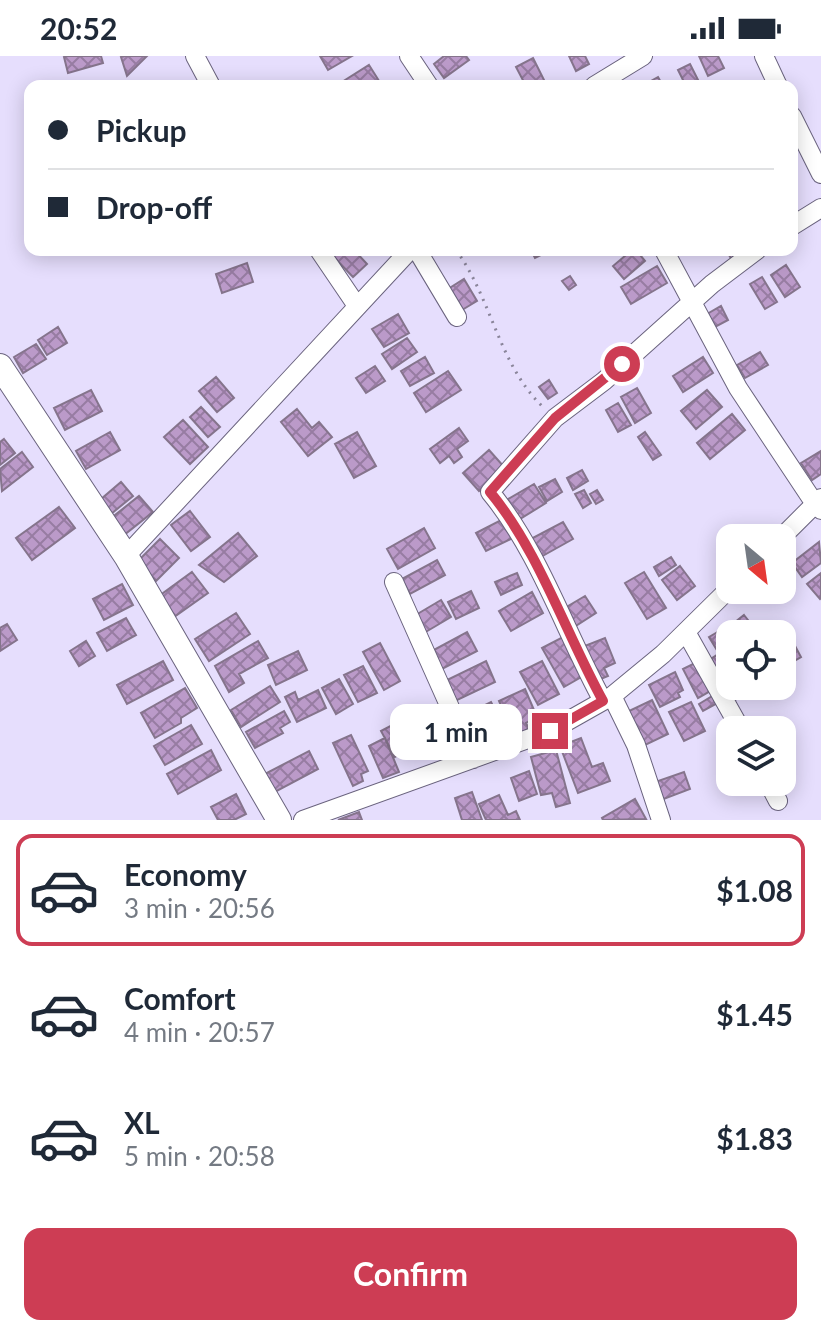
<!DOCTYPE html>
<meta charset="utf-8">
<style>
:root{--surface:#fff;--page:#f2f2f3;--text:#1f2937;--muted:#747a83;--line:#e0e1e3;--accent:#cd3d54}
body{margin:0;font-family:Lato,sans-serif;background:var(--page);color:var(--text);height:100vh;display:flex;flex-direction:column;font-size:30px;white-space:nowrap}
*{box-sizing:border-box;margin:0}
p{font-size:26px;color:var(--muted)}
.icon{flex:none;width:44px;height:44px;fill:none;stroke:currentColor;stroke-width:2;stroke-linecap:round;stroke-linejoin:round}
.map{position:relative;height:764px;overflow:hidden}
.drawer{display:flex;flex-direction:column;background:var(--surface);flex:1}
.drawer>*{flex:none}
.top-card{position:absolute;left:24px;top:24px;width:774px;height:176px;border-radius:16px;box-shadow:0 4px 20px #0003;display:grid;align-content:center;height:176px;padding:0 24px;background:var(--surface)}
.needle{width:52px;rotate:151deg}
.controls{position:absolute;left:716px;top:468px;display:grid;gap:16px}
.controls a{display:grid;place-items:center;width:80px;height:80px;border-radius:16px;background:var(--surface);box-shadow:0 4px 20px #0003;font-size:40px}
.end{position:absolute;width:36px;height:36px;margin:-18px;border:10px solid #cd3d54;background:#fff;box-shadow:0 0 0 4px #fff}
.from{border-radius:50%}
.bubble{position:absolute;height:56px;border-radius:16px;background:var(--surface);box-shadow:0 4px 20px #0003;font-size:26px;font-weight:700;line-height:56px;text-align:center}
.top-card b{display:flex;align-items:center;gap:28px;height:76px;font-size:30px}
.top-card b+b{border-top:2px solid var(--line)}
.top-card i{width:20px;height:20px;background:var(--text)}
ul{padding:14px 0 0;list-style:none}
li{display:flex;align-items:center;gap:24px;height:112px;margin:0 16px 12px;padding:0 8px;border:4px solid transparent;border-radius:16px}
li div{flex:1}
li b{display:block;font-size:30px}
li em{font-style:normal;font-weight:700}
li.active{border-color:var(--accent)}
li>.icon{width:72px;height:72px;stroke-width:1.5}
.primary-button{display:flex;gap:16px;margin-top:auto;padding:16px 24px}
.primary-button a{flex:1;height:92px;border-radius:16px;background:var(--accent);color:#fff;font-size:32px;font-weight:700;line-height:92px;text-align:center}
.status{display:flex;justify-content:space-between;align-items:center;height:56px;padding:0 40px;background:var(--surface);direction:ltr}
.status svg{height:22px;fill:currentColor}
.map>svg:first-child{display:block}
.building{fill:url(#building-cross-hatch);stroke:#85748c;stroke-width:2}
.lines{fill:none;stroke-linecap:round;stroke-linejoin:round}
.street-casing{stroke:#6a637e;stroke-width:20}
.secondary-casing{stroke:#6a637e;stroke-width:26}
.path{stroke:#8a859a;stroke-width:3;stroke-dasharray:2 6;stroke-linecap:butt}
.street{stroke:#fff;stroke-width:18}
.secondary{stroke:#fff;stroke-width:24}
.route{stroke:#cd3d54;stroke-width:10}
</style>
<div class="status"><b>20:52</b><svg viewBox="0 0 49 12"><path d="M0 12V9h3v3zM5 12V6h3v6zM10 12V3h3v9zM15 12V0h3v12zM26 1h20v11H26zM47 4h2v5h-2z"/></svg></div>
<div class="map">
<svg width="821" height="764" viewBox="0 0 821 764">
<defs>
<pattern id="building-cross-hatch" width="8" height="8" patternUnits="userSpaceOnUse" patternTransform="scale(2)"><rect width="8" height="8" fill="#bb9ac9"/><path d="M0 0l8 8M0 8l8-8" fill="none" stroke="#977ca2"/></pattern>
</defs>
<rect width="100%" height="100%" fill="#e6defd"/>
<!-- building -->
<path class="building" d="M68 0H101L103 7 68 17 64 1Z
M125 0H147L127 20 121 1Z
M320 0H352L328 14Z
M444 0H466L469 4 444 22 434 8Z
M569 0H585L589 8 576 15Z
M699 0H718L724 12 708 20Z
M533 2 547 30H526L516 11Z
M690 8 699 26 686 30 678 14Z
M369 9 381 28 377 30H345L342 26Z
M658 21 663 30H642Z
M337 194H354L367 208 353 221 332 199Z
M531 194H551L535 202Z
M632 194H636L645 205 624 223 613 210Z
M726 194H747L732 204Z
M247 207 253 226 222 237 216 218Z
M786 209 800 231 785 241 771 219Z
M657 210 667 227 631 248 621 231Z
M570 220 576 229 569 234 562 225Z
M762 221 777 246 765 253 750 228Z
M464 223 477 245 462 254 448 233Z
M721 250 728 264 715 271 707 258Z
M398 258 409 277 384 291 372 273Z
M58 271 67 287 47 299 38 284Z
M407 282 417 296 392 313 382 298Z
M36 288 46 303 23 317 14 301Z
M760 296 768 309 745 322 737 309Z
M425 301 434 317 410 330 401 315Z
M703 301 713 317 683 336 673 320Z
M375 310 385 325 366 337 356 322Z
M448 315 461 334 426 356 414 337Z
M216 321 234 342 217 356 199 335Z
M549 324 557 337 548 343 539 331Z
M637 332 651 357 635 367 621 341Z
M91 334 102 355 65 374 54 352Z
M707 334 722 351 696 373 681 355Z
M618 347 631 369 618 376 606 354Z
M201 351 220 371 208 381 190 361Z
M297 353 312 372 319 366 332 381 308 400 281 366Z
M732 358 745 374 710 403 697 387Z
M183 364 208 391 190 408 164 381Z
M459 372 468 385 457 393 462 401 454 407 449 400 440 407 430 393Z
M110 376 120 394 86 413 76 395Z
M357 376 376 410 354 422 335 388Z
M645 376 661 399 653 404 638 381Z
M4 383 15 397 0 409V386Z
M489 394 505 412 479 435 463 417Z
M821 395V418L812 424 801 407Z
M22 396 33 411 2 435 0 413Z
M582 414 588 425 573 434 567 422Z
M555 423 562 436 547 445 539 431Z
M121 426 133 440 111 458 100 444Z
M534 428 546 447 515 466 503 446Z
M584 434 591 447 583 452 575 438Z
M597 434 603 444 596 448 590 438Z
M139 440 153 456 124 479 110 463Z
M59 451 75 472 32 504 16 482Z
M190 455 210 481 191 495 171 469Z
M505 462 515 481 486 495 476 477Z
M563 466 573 483 539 502 529 484Z
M424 472 435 492 398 513 387 493Z
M238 477 257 500 224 526 199 509Z
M160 483 179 502 156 525 137 506Z
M819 486 821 507 802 521 792 507Z
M671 501 676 509 659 520 654 511Z
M437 504 445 519 410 538 402 523Z
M680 510 695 530 677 544 662 524Z
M192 516 208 537 174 561 159 540Z
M644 516 666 552 647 563 625 527Z
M517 517 522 529 501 539 495 526Z
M821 517V542L820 543 807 528Z
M122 528 133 549 104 564 93 543Z
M471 535 479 552 456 563 448 546Z
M532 536 543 557 511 575 499 555Z
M585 540 596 557 574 571 563 553Z
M441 544 451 561 424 577 414 560Z
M236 557 250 578 209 605 195 583Z
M744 559 759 578H734L729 571Z
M126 562 136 579 107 595 97 577Z
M7 568 17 584 0 595V572Z
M721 574 730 587V606L726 609 709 581Z
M467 576 477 595 442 613 432 595Z
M563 581 585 619 564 631 542 592Z
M605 582 615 607 604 612 608 620 596 625 582 591Z
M86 585 95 600 79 610 70 595Z
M258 585 268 602 239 618 244 627 229 636 215 610Z
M380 587 400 625 384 634 363 596Z
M794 588 801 601 782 612V595Z
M298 595 307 614 276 629 268 609Z
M717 599 727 615 720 620 709 604Z
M163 605 173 624 127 648 117 629Z
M486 605 495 626 453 646 443 626Z
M542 605 559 638 538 649 520 616Z
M697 606 712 634 698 642 683 613Z
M363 610 377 637 358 646 344 619Z
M675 616 683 634 678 637 680 641 660 651 649 629Z
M339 623 353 648 336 658 322 632Z
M730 623V630H756L735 644 724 627Z
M270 630 280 646 241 671 231 654Z
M185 632 197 652 181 662V667L155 682 141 657Z
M525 633 537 661 526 667 529 673 515 680 499 645Z
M318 634 326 652 297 666 285 641 295 636 298 644Z
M719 636 723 644 703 655 699 648Z
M652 644 668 678 643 690 627 656Z
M491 646 506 676 486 686 481 677 473 681 468 670 475 666 471 656Z
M691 646 705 675 684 685 669 656Z
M284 655 290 666 280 672 283 677 255 692 246 676Z
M425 665 439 690 418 701 413 691 395 701 381 675 398 666 404 676Z
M191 669 202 688 165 709 154 690Z
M734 670 736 674H730V705L718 677Z
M351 679 368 715 361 718 363 725 353 730 333 687Z
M385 682 399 716 383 722 369 690Z
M581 682 592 711 603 707 610 725 578 737 560 690Z
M211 694 221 714 178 738 167 718Z
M556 694 570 747 556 751 552 737 541 739 531 701Z
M309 695 318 713 273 737 263 719Z
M529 715 537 738 519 745 511 722Z
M684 716 690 733 661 744 655 726Z
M472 736 482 764H462L455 742Z
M236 738 246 758 234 764H218L211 751Z
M499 739 508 759 516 755 520 764H486L479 748Z
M635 743 646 763 603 764 602 762Z
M359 756 362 764H338Z"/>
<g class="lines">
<defs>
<path id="street" d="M195 0 211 30
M409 0 429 30
M764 0 778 30
M594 30 643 0
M792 60 821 118
M792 170 821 152
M319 194 357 250
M417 194 457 261
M664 194 738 332 815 448 821 442
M781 482 815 448 821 454
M126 500 410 194
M394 526 473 703
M686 576 741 674
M612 640 636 689 661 764
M603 645C566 578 539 495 490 436L555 362 604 325 712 228 757 194
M768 726 778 745
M303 764 550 675 612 640 663 598 730 532"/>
<path id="secondary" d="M0 310 126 500 279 764"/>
</defs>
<!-- street casing -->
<use href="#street" class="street-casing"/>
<!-- secondary casing -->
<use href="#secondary" class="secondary-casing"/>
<!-- path -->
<path class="path" d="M456 194C492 243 498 307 542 350"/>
<!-- street -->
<use href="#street" class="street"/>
<!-- secondary -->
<use href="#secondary" class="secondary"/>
</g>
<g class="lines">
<!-- route -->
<path class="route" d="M550 675 603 645C566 578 539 495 490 436L555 362 622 308"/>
</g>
</svg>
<div class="controls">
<a><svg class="needle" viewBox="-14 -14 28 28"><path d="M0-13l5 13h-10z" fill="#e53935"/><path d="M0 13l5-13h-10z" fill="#747a83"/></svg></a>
<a><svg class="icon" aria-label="locate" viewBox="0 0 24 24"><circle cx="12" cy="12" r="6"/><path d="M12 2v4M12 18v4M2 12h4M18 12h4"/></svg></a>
<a><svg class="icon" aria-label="layers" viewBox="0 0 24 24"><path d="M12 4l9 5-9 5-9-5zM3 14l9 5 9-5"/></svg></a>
</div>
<i class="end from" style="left:622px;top:308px"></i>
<i class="end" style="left:550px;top:675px"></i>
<div class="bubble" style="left:390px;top:648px;width:132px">1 min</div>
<div class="top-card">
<b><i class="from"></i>Pickup</b>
<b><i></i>Drop-off</b>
</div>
</div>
<section class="drawer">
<ul>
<li class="active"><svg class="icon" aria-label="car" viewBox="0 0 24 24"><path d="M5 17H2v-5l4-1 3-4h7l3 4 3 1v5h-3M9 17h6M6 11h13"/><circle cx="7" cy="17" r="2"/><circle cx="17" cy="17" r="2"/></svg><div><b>Economy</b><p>3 min · 20:56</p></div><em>$1.08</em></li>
<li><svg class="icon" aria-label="car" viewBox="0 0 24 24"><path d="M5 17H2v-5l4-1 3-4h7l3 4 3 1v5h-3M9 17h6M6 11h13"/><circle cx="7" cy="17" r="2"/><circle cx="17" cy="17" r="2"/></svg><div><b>Comfort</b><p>4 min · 20:57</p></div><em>$1.45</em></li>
<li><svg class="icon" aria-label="car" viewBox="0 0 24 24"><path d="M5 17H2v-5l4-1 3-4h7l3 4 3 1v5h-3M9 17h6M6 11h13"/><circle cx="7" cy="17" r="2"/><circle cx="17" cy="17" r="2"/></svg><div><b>XL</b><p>5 min · 20:58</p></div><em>$1.83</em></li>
</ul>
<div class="primary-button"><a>Confirm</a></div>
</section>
